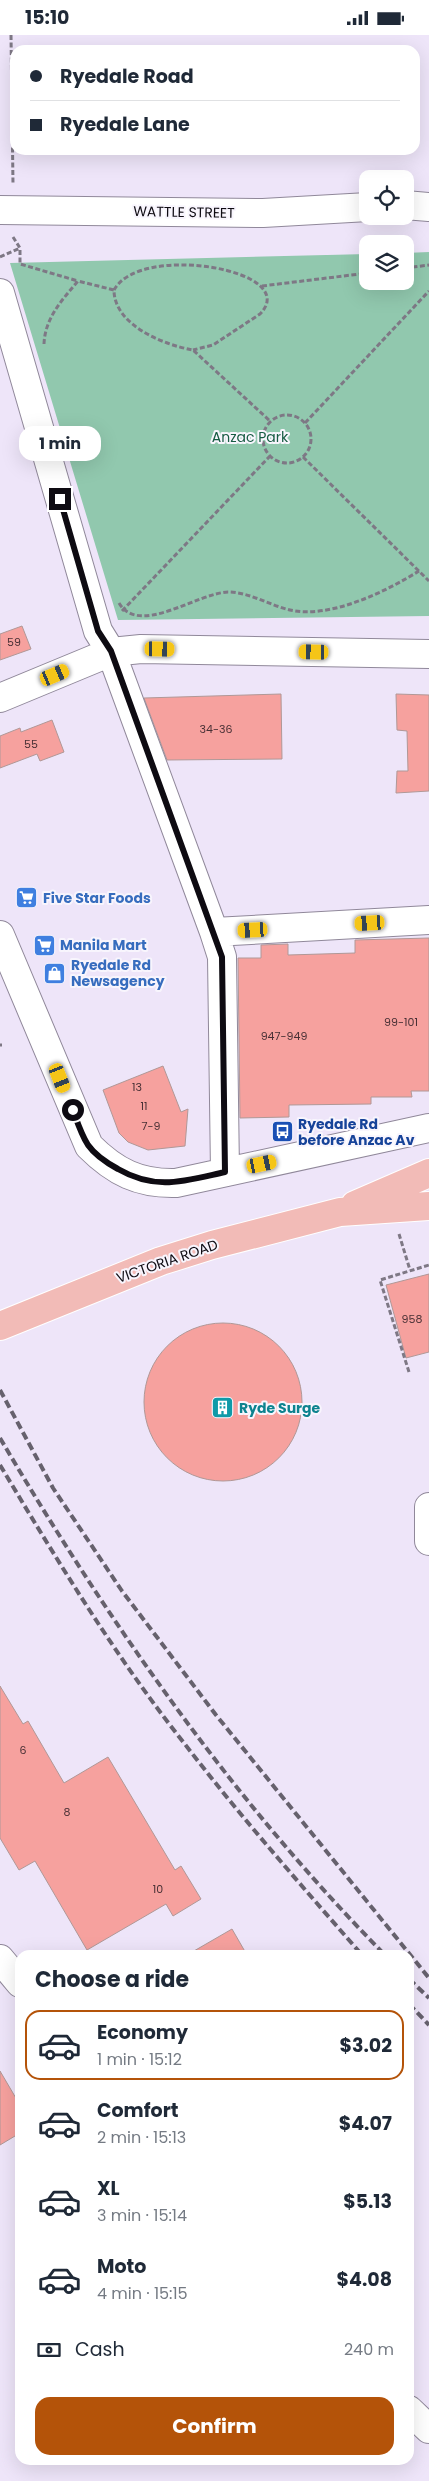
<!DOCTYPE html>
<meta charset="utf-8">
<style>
:root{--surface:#fff;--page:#f2f2f3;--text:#1f2937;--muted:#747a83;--line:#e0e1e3;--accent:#b45309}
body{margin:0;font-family:Poppins,sans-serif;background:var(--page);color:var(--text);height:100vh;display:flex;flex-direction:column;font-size:19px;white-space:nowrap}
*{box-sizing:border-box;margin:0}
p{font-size:16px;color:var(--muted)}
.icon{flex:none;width:28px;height:28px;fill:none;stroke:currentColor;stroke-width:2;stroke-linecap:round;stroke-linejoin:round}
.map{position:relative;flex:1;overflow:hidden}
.details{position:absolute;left:15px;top:1915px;width:399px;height:515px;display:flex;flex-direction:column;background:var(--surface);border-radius:15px;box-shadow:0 5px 20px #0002}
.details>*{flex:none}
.top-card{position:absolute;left:10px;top:10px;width:410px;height:110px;border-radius:15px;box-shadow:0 5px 20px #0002;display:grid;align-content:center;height:110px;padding:0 20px;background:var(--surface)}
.fabs{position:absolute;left:359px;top:135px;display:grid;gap:10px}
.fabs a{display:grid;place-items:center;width:55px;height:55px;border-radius:10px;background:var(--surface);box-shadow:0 5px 20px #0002;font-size:25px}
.end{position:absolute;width:22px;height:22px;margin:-11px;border:6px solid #0e0b12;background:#fff;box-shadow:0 0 0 2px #fff}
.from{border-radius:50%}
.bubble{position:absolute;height:35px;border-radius:15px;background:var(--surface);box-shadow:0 5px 20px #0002;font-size:16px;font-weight:700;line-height:35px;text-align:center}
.car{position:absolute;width:15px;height:30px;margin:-15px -8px;border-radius:6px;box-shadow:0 0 4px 1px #0007;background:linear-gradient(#f5c518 24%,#345 0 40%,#f5c518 0 76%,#345 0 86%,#f5c518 0)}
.top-card b{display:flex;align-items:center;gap:18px;height:48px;font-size:19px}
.top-card b+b{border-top:1px solid var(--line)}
.top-card i{width:12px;height:12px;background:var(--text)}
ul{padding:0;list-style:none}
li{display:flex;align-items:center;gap:15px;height:70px;margin:0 10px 8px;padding:0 10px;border:2px solid transparent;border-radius:15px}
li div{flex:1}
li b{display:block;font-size:19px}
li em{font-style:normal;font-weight:700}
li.current{border-color:var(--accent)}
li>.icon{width:45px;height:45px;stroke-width:1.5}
h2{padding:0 20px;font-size:22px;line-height:60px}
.pay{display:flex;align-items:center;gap:12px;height:55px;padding:0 20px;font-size:19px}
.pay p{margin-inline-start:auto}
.button{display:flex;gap:10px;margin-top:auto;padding:10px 20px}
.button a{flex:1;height:58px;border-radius:15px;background:var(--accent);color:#fff;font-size:20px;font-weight:700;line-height:58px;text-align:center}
.status{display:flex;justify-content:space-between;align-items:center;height:35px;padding:0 25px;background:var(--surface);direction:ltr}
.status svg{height:14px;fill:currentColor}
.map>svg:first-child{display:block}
.green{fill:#91c8ae}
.building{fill:#f6a19e;stroke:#b09897}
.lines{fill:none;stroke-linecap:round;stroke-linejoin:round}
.minor-casing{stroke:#90889a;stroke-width:30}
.highway-casing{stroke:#fff;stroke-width:30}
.path{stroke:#7e7885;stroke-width:3;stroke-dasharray:5 2.5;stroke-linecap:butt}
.minor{stroke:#fff;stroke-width:28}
.highway{stroke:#f2bbb7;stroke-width:28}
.rail{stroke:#66616d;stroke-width:4;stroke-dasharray:8 4;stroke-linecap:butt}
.route{stroke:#0e0b12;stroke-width:6}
.labels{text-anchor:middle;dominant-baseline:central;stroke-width:4;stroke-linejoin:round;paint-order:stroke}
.number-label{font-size:11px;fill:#483035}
.street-label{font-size:14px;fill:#0e0b12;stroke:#f8f5fd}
.park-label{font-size:14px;fill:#175c43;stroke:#f8f5fd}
.shop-label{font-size:14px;font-weight:bold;fill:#366cbe;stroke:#f8f5fd;text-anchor:start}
.transit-label{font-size:14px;font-weight:bold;fill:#164399;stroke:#f8f5fd;text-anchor:start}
.culture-label{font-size:14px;font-weight:bold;fill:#0d838f;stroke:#f8f5fd;text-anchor:start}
</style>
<div class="status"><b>15:10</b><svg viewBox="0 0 49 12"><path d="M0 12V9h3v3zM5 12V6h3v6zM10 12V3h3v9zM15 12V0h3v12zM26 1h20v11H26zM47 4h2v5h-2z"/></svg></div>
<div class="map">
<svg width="429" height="2446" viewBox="0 0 429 2446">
<rect width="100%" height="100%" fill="#eee5f9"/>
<!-- green -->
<path class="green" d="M429 217V581L118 585 10 228 367 219 368 246H405V218Z"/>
<!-- building -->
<path class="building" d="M22 591 31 614 0 625V599Z
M281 659 282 724 167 725 144 663Z
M396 659 429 660V756L396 758 397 736H408L407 696 397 695Z
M52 685 64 717 40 726 37 719 0 733V701L20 693 21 697Z
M429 903V1056H411L412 1062H371V1069L289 1070V1082L240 1083 238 923H261V910L288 909V920L355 918V905Z
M163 1031 181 1077 188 1074 185 1111 148 1115 128 1107 119 1098 103 1055Z
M429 1239V1317L406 1323 386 1250Z
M144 1367a79 79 0 1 1 158 0a79 79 0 1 1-158 0Z
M0 1651 23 1689 28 1686 64 1748 108 1722 175 1835 181 1831 201 1864 173 1881 166 1869 87 1915 35 1826 19 1835 0 1803Z
M232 1894 247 1920H187Z
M0 2036 20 2070V2098L0 2110Z"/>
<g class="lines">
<defs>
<path id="minor" d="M405 170 429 172
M0 175 263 178 368 172
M0 258 98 596 111 617 214 897 429 885
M0 663 111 617 141 614 429 619
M214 897 222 922 225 1137
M0 900 89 1111C115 1137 139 1149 176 1148L429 1093
M429 1472V1506
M0 1924 20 1948
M409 2375 429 2394"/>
<path id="highway" d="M355 1170 429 1138
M0 1291 161 1226 212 1210 340 1177 429 1171"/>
</defs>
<!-- minor casing -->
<use href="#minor" class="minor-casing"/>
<!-- highway casing -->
<use href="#highway" class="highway-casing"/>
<!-- path -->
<path class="path" d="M11 0 13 149
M13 202 20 213V229L78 246
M0 222 20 213
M405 233 429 230
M262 251 368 238
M114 255C140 207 303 235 260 279L213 310 193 315
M44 309C45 283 62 265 78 246L114 255C114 290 164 310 193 315L270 386
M263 404a24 24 0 1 1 48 0a24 24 0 1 1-48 0Z
M305 388 429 256
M303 422 429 546
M119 568C139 602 197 558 228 557 249 557 269 570 290 575 330 584 385 557 419 536
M122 576 270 421
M0 1010H2
M399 1199 410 1235
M409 1337 380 1245 429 1230"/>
<!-- minor -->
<use href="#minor" class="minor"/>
<!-- highway -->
<use href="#highway" class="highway"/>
<!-- rail -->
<path class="rail" d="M0 1355 53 1453 122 1556 216 1680 429 1943
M0 1403C109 1588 234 1767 385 1920
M0 1430C57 1525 115 1621 184 1708 240 1781 301 1850 362 1920
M409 1944 429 1963
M409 1969 429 1990"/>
</g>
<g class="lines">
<!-- route -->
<path class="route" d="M60 464 98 596 111 616 222 922 225 1137C184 1146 156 1156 118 1134 107 1128 95 1120 88 1110 81 1099 77 1086 73 1075"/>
</g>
<!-- icons -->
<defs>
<symbol id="supermarket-square" viewBox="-11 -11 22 22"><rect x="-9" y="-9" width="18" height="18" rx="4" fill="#3f7fe0" stroke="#f8f5fd"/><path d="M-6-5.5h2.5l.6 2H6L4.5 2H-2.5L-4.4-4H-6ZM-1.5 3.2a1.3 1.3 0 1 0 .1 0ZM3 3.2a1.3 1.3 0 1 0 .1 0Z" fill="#fff"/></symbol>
<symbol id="shop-square" viewBox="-11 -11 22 22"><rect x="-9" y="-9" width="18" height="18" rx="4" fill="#3f7fe0" stroke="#f8f5fd"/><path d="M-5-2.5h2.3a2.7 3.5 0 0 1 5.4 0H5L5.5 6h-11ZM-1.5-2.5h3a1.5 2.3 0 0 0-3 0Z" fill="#fff"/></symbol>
<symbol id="bus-square" viewBox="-11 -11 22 22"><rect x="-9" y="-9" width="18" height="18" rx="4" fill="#1a4fb4" stroke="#f8f5fd"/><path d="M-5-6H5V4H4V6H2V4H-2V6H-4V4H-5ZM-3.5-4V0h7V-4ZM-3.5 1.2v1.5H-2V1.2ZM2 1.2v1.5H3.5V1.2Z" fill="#fff"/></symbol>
<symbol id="building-square" viewBox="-11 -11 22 22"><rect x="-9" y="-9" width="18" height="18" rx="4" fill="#0f9aa8" stroke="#f8f5fd"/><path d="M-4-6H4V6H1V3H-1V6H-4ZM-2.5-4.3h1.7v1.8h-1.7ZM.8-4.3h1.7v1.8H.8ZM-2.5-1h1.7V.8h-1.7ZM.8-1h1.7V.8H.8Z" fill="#fff"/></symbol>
</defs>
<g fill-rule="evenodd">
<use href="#supermarket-square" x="14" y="850" width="25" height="25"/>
<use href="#supermarket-square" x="32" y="898" width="25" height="25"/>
<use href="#shop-square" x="42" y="926" width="25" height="25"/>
<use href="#bus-square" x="270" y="1084" width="25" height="25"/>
<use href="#building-square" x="210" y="1360" width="25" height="25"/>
</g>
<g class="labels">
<!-- number labels -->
<g class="number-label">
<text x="14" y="607">59</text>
<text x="216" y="694">34-36</text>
<text x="31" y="709">55</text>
<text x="401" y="987">99-101</text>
<text x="284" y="1001">947-949</text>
<text x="137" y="1052">13</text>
<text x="144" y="1071">11</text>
<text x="151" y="1091">7-9</text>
<text x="412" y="1284">958</text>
<text x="23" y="1715">6</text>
<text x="67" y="1777">8</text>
<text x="158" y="1854">10</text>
</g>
<!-- street labels -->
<g class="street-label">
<text transform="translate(184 177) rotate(1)">WATTLE STREET</text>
<text transform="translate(167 1226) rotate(-19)">VICTORIA ROAD</text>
</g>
<!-- park labels -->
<g class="park-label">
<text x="250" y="402">Anzac Park</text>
</g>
<!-- shop labels -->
<g class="shop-label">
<text x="43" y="863">Five Star Foods</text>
<text x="60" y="910">Manila Mart</text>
<text x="71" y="930">Ryedale Rd<tspan x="71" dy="16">Newsagency</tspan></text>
</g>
<!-- transit labels -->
<g class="transit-label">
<text x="298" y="1089">Ryedale Rd<tspan x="298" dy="16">before Anzac Av</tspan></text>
</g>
<!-- culture labels -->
<g class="culture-label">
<text x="239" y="1373">Ryde Surge</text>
</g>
</g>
</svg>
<div class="fabs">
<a><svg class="icon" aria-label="locate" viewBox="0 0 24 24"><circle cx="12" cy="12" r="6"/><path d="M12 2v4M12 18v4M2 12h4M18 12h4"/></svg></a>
<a><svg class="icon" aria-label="layers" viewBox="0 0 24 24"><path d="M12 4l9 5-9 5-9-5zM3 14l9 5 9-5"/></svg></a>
</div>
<i class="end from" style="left:73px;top:1075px"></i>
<i class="end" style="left:60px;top:464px"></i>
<div class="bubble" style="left:19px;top:391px;width:82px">1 min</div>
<i class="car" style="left:160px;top:614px;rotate:91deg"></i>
<i class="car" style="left:314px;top:617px;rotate:271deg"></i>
<i class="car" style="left:55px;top:640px;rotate:67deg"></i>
<i class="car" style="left:370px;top:888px;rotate:267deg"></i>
<i class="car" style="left:253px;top:895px;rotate:267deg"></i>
<i class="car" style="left:60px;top:1043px;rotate:158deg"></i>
<i class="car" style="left:262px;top:1129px;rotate:78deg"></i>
<div class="top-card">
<b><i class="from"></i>Ryedale Road</b>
<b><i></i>Ryedale Lane</b>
</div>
<section class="details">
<h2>Choose a ride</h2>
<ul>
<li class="current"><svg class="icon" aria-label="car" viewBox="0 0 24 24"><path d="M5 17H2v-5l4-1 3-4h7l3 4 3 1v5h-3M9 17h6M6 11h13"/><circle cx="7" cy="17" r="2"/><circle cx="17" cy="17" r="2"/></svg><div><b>Economy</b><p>1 min · 15:12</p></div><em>$3.02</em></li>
<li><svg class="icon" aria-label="car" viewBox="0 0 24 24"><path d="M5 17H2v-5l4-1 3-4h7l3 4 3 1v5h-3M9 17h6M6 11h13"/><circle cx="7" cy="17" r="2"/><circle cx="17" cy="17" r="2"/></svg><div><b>Comfort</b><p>2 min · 15:13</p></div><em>$4.07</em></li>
<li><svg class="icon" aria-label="car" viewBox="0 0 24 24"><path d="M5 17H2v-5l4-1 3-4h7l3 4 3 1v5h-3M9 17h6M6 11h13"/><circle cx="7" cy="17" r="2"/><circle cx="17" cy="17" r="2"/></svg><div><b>XL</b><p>3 min · 15:14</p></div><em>$5.13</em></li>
<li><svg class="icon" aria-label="car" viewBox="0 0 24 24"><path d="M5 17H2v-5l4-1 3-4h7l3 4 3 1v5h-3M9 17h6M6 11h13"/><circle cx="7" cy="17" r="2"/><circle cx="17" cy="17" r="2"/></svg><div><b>Moto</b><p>4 min · 15:15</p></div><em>$4.08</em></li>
</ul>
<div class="pay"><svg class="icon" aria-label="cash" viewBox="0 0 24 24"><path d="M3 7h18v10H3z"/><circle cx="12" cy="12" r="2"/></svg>Cash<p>240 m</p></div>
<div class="button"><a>Confirm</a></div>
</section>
</div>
